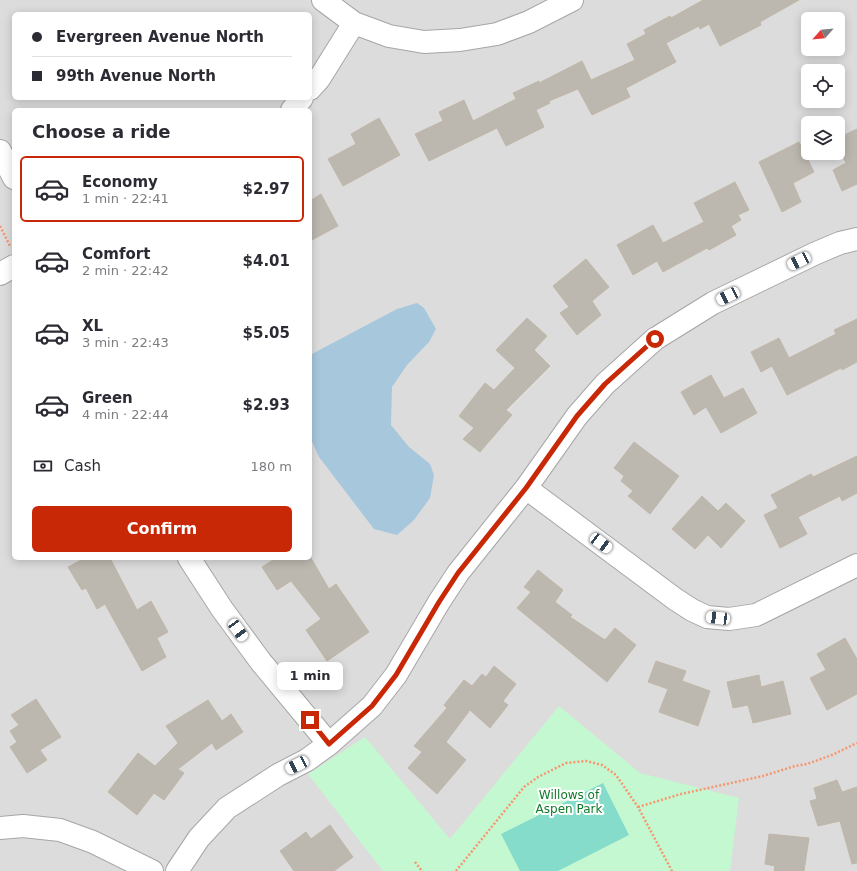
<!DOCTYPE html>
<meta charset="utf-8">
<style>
:root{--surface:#fff;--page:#f2f2f3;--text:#2b2b33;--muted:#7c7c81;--line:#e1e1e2;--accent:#c82806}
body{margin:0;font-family:"DejaVu Sans",sans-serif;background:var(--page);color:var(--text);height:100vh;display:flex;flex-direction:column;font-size:15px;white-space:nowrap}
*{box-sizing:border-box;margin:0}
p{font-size:13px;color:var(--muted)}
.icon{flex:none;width:22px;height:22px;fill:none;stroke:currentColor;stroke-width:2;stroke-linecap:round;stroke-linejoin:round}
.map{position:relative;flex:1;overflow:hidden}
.side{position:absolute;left:12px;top:108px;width:300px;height:452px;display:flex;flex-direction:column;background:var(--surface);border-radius:6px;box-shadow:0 2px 10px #0003}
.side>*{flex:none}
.banner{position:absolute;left:12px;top:12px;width:300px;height:88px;border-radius:6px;box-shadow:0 2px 10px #0003;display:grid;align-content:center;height:88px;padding:0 20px;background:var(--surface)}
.needle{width:26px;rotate:243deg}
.controls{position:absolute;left:801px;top:12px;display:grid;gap:8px}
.controls a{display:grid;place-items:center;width:44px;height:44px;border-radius:6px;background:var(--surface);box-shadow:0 2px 10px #0003;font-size:20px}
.end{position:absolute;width:18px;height:18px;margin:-9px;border:5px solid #c82806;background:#fff;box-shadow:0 0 0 2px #fff}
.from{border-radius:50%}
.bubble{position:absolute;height:28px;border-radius:6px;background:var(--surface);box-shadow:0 2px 10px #0003;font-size:13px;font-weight:600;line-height:28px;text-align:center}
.car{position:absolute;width:12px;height:24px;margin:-12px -6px;border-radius:5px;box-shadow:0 0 3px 1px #0007;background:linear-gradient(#fff 24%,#345 0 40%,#fff 0 76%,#345 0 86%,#fff 0)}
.banner b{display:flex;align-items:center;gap:14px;height:38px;font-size:15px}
.banner b+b{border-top:1px solid var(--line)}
.banner i{width:10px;height:10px;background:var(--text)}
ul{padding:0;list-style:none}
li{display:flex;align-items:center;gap:12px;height:66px;margin:0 8px 6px;padding:0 12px;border:2px solid transparent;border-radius:6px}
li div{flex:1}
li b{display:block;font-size:15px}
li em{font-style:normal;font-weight:600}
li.selected{border-color:var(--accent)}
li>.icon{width:36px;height:36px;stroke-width:1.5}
h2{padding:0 20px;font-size:18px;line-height:48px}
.pay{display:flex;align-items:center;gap:10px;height:44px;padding:0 20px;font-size:15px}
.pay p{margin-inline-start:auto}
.action{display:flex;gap:8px;margin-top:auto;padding:8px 20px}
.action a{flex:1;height:46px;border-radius:6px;background:var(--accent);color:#fff;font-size:16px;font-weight:600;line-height:46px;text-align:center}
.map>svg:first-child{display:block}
.residential{fill:#dddcdc;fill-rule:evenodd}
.park{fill:#c4f8d1}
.pitch{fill:#86dcca}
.water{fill:#a7c7dc}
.building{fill:#bcb7af;stroke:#c1b7a8}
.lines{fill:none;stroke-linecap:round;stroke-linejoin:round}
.minor-casing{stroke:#a6a6a6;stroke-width:24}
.path{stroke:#f69670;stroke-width:2.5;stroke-dasharray:2 2;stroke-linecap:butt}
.minor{stroke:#fff;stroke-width:22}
.route{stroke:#c82806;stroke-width:5}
.labels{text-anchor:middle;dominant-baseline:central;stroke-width:4;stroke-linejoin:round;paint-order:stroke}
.park-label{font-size:12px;fill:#0f7b2b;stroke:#fff}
</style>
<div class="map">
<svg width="857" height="871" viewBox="0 0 857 871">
<rect width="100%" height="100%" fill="#f0eee6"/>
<!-- residential -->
<path class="residential" d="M0 0H857V871H0ZM14 14H310V98H14ZM808 19H838V49H808ZM808 71H838V101H808ZM14 110H310V558H14ZM808 123H838V153H808Z"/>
<!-- park -->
<path class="park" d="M559 706 640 773 739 798 730 871H383L308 774 365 737 450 839Z"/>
<!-- pitch -->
<path class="pitch" d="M603 783 629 835 558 871H520L501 834Z"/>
<!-- water -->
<path class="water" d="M417 303 424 308 436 329 429 342 407 365 392 387 391 425 409 447 430 464 434 475 430 498 414 520 397 535 374 529 319 457 310 437V355L397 309Z"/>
<!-- building -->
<path class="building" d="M703 0H799L760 22 761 25 720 46 709 24 700 29 699 26 666 43 676 62 626 88 630 97 592 115 578 89 549 101 550 103 536 110 544 127 506 146 497 128 429 161 415 134 443 121 439 112 464 100 473 121 516 99 513 93 539 81V83L582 61 591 80 635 60 627 44 646 34 644 30 670 16 671 18Z
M379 118 400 155 343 186 328 159 356 144 351 134Z
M857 129V184L842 191 833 170 846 163 838 147V138Z
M799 142 814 172 793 183 801 202 782 212 759 162Z
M735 182 749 210 738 215 741 220 731 226 736 235 709 250 707 248 663 272 657 261 633 275 617 245 653 225 663 243 704 222 694 203Z
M321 194 338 226 310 241V201Z
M586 259 609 287 592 301 601 315 577 335 560 313 569 307 553 286Z
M527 318 547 336 534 350 550 366 506 410 512 415 480 452 463 439 474 428 459 416 485 383 494 390 515 368 496 350Z
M857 319V362L842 370 841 368 787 395 772 366 761 372 751 352 779 338 789 358 836 334 834 330Z
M711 375 724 398 743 388 757 413 721 433 706 407 694 415 681 392Z
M634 442 679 476 650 514 628 496 633 491 621 481 624 476 614 468Z
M857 456V493L842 501 840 496 798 517 807 534 780 548 764 515 778 508 771 495 811 474 813 477Z
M702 496 718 511 726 503 745 521 721 548 708 535 695 549 672 529Z
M85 558H110L137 610 151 601 168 632 157 638 166 657 142 671 105 604 97 609 86 588 82 590 68 567Z
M276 558H311L329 589 336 584 369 632 327 661 306 630 321 619 291 581 277 590 262 567Z
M538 570 563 590 555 602 572 615 570 617 605 640 615 628 636 645 607 682 517 608 531 592 524 587Z
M845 638 857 659V694L827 710 810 678 826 670 817 654Z
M656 661 686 671 682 681 710 691 698 726 659 712 668 689 648 682Z
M494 666 516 684 503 701 508 705 490 728 470 710 446 742 466 760 437 794 408 768 422 752 414 746 447 708 444 705 464 680 472 686 482 674 486 677Z
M759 675 761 687 783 681 791 714 753 723 748 705 733 708 727 682Z
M36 699 61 737 40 750 47 760 27 773 10 747 17 742 10 731 19 725 11 715Z
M208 700 222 721 231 714 243 732 216 750 212 743 178 769 184 773 164 800 154 793 137 815 108 792 138 753 155 766 178 743 166 726Z
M837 780 842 792 857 787V863L852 864 840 821 818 826 810 801 817 799 814 788Z
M330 825 353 857 334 871H294L280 851 306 832 311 839Z
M769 834 809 838 804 871H774L775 866 765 864Z"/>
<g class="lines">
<defs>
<path id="minor" d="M323 0 354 23 389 36 424 42 460 40 497 34 529 22 572 0
M310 89 319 79 354 23
M292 110 302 98
M0 151 14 178
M0 274 14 266
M526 488 675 599 692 610 707 617 729 619 756 615 857 565
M189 558 222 609 261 662 329 744
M0 828 23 826 60 830 93 842 152 871
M177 871 199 838 227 808 278 775 307 760 329 744 372 706 396 675 439 602 458 573 526 488 577 416 605 384 655 339 713 303 814 254 840 243 857 239"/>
</defs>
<!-- minor casing -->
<use href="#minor" class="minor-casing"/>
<!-- path -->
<path class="path" d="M0 226 10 246
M638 807 681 794 763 776 795 766 807 764 832 755 857 743
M415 862 422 871
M456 871 524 787 538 777 566 763 586 761 602 765 616 775 638 807 672 871"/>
<!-- minor -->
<use href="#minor" class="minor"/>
</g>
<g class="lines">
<!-- route -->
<path class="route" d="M310 720 329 744 372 706 396 675 439 602 458 573 526 488 577 416 605 384 655 339"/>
</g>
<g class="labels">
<!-- park labels -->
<g class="park-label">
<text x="569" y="795">Willows of<tspan x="569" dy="14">Aspen Park</tspan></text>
</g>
</g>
</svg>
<div class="controls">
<a><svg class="needle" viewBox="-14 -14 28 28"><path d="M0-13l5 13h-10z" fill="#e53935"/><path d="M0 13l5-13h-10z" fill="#7c7c81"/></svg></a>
<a><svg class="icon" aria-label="locate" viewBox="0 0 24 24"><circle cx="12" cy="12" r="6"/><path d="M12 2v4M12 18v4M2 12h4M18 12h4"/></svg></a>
<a><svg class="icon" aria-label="layers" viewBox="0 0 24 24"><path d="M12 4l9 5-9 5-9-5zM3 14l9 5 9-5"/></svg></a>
</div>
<i class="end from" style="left:655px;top:339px"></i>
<i class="end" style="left:310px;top:720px"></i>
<div class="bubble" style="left:277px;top:662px;width:66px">1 min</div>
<i class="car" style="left:799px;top:261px;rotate:244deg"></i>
<i class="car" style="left:728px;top:296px;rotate:244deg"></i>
<i class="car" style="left:601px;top:543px;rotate:127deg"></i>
<i class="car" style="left:718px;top:618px;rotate:277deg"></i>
<i class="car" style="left:238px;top:630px;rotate:144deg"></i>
<i class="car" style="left:297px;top:765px;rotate:243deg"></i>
<div class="banner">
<b><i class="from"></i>Evergreen Avenue North</b>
<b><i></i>99th Avenue North</b>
</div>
<section class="side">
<h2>Choose a ride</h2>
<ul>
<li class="selected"><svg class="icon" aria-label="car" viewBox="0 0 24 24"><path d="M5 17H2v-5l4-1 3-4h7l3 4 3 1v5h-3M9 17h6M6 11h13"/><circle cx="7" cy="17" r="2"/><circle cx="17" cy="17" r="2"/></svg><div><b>Economy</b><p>1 min · 22:41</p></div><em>$2.97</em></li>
<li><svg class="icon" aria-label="car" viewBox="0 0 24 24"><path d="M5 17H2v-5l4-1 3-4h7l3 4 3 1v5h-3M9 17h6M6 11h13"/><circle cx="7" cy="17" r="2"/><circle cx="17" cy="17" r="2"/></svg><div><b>Comfort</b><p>2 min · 22:42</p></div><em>$4.01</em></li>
<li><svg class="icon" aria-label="car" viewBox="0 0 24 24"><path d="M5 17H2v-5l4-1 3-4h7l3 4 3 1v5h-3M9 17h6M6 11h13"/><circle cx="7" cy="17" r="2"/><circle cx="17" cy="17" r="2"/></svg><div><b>XL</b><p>3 min · 22:43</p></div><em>$5.05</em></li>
<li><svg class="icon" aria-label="car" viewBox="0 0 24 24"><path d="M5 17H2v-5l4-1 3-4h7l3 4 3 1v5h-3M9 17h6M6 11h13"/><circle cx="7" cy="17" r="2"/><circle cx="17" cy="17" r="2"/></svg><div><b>Green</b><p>4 min · 22:44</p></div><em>$2.93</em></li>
</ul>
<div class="pay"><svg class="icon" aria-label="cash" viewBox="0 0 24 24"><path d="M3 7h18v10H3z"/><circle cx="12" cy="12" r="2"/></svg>Cash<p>180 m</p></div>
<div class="action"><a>Confirm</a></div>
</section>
</div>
